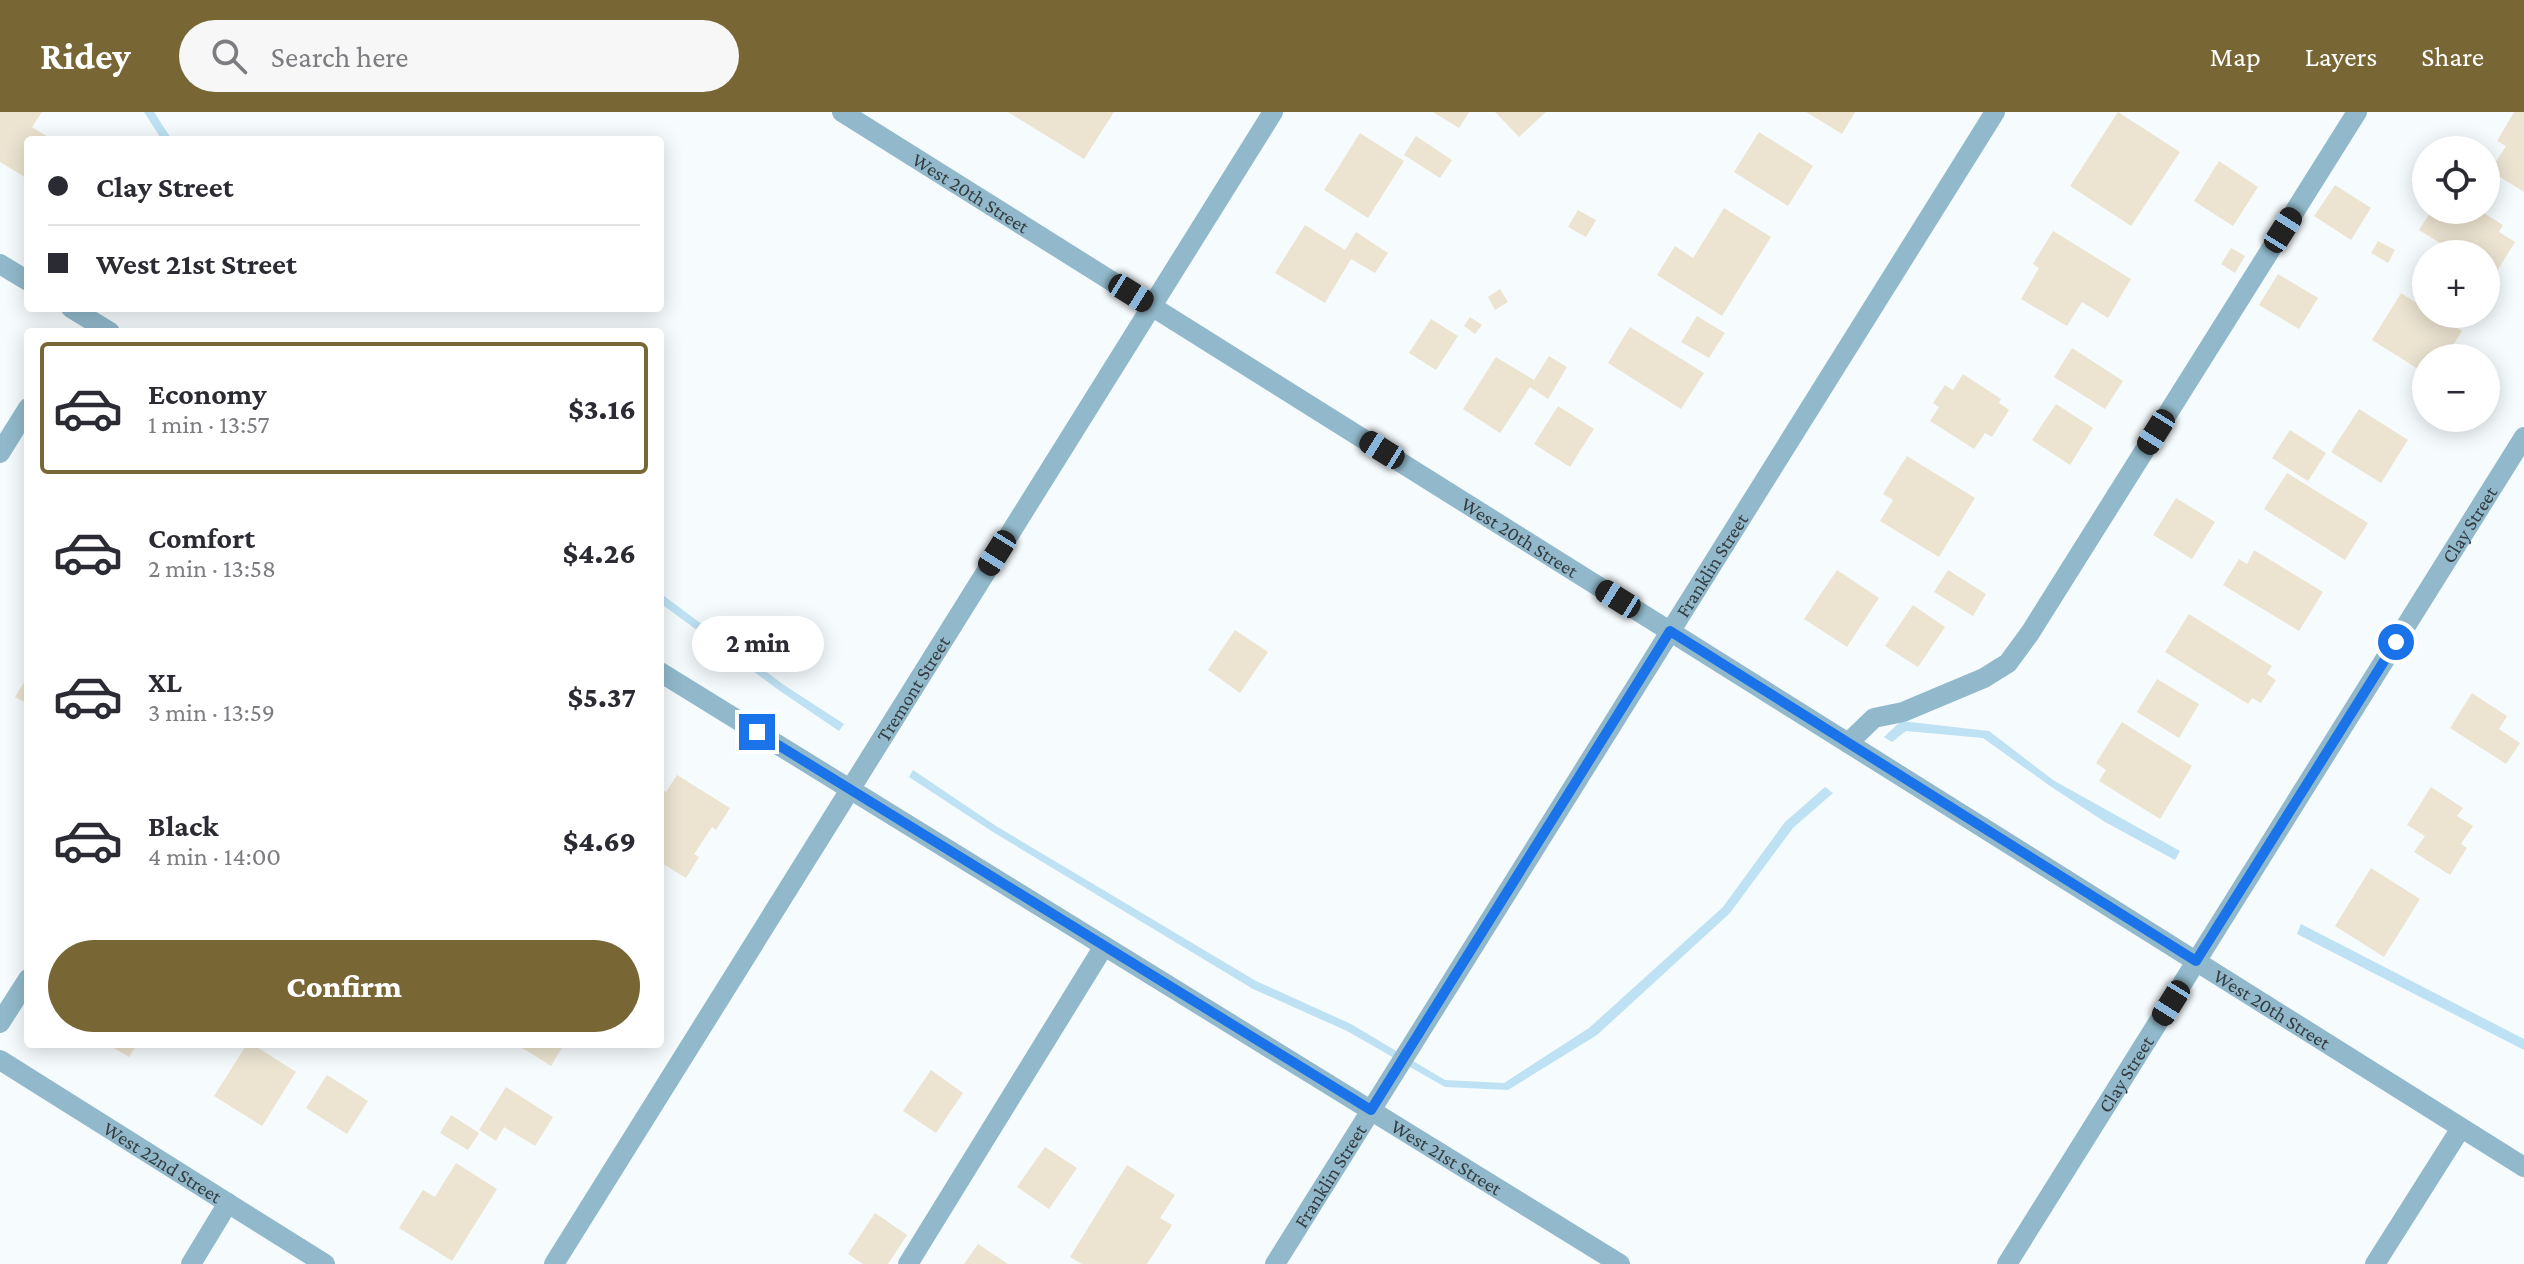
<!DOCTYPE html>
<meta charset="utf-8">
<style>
:root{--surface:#fff;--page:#f7f7f7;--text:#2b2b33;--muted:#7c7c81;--line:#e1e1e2;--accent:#796635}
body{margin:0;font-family:"Crimson Pro",serif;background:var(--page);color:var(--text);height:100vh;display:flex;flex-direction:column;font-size:30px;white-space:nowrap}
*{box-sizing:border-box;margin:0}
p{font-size:26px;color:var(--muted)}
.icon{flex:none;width:44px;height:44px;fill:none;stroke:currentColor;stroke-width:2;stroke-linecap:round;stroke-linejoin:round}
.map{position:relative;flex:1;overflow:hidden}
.side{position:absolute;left:24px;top:216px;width:640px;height:720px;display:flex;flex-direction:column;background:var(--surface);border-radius:8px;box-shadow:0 4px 20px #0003}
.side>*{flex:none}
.top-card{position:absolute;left:24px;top:24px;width:640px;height:176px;border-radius:8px;box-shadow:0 4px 20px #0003;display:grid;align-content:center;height:176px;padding:0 24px;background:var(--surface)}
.buttons{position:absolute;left:2412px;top:24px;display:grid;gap:16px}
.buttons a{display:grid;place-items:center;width:88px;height:88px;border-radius:50%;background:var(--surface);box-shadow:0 4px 20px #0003;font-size:40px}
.end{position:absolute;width:36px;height:36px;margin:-18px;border:10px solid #1a73e8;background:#fff;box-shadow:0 0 0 4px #fff}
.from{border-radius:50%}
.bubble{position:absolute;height:56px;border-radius:28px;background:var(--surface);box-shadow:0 4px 20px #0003;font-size:26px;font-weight:800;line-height:56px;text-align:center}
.car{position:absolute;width:24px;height:48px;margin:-24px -12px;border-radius:10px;box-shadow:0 0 6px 2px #0007;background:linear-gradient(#222 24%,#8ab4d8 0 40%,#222 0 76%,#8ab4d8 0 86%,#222 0)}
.top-card b{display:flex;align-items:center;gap:28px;height:76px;font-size:30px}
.top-card b+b{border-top:2px solid var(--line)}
.top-card i{width:20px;height:20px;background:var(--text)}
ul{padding:14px 0 0;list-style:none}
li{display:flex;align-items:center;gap:24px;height:132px;margin:0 16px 12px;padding:0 8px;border:4px solid transparent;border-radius:8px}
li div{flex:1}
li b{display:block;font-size:30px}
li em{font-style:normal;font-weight:800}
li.current{border-color:var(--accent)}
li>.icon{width:72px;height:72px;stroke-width:1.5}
.button{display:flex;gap:16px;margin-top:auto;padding:16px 24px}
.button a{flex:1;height:92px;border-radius:48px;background:var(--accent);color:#fff;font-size:32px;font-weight:800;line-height:92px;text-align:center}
header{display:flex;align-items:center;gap:48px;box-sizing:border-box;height:112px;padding:0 40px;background:var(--accent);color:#fff}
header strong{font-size:38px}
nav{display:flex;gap:44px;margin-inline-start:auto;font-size:28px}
.search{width:560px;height:72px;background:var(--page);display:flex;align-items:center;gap:20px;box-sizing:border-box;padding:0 28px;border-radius:44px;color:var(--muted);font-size:30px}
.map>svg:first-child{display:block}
.water{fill:#bee2f4}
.building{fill:#ece4d1}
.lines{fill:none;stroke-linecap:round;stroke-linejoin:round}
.minor{stroke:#91b9cb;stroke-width:20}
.route{stroke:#1a73e8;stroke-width:10}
.labels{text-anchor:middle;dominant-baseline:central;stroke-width:7;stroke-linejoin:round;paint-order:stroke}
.street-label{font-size:20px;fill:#353d41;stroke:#fff}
</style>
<header>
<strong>Ridey</strong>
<div class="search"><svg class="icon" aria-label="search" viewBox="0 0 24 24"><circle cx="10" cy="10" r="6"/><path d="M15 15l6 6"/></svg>Search here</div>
<nav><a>Map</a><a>Layers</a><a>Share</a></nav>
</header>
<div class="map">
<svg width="2524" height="1152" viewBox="0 0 2524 1152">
<rect width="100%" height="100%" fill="#f6fbfd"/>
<!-- water -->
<path class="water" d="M144 0H154L172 28H162Z
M660 481 784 573 844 612 839 619 780 579 660 491Z
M1901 609 1989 619 2053 668 2180 739 2175 748 2105 710 2050 674 1983 626 1906 619 1892 630 1884 625Z
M913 658 996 714 1256 869 1351 912 1445 968 1504 971 1589 916 1723 795 1785 710 1825 675 1833 681 1793 716 1730 801 1597 923 1508 978 1445 975 1347 919 1253 877 993 720 909 665Z
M2301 812 2524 927V938L2297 822Z"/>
<!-- building -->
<path class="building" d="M0 0H42L32 15 53 28H28V67L0 50Z
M1008 0H1114L1084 47Z
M1433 0H1469L1459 16Z
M1495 0H1546L1519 25Z
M1806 0H1855L1842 22Z
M2118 0 2180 40 2131 114 2070 74Z
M2514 0H2524V80L2490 59 2506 34 2497 29Z
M1759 20 1813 54 1788 94 1734 60Z
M1360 21 1404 49 1368 106 1324 78Z
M1416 24 1452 48 1440 66 1404 43Z
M2219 49 2258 75 2233 114 2194 89Z
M2335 73 2371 96 2351 128 2314 104Z
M1724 96 1771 125 1722 204 1657 163 1675 134 1693 146Z
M1578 98 1596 108 1586 125 1568 115Z
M2432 98H2479L2503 113 2499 120 2515 130 2494 164 2486 159V142H2458L2419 118Z
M1305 113 1345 138 1356 120 1388 141 1375 161 1351 147 1325 191 1275 161Z
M2053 119 2131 167 2108 206 2082 190 2067 214 2021 187 2039 156 2033 152Z
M2378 129 2395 138 2388 151 2371 141Z
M2231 136 2245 144 2235 161 2221 152Z
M2278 162 2318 186 2299 217 2259 193Z
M1500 177 1508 190 1495 198 1488 185Z
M2401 181 2426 197V202H2435L2462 219 2445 246H2426V262L2372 228Z
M1697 204 1725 221 1709 246 1681 230Z
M1470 205 1482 213 1475 222 1464 214Z
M1431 207 1458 224 1436 258 1409 241Z
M1630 215 1704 261 1681 297 1608 251Z
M2072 236 2123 269 2105 297 2054 265Z
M1549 244 1567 255 1548 287 1530 275 1500 321 1463 297 1496 245 1534 268Z
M1963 262 2001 287 1999 291 2009 298 1992 325 1985 321 1974 337 1930 309 1939 295 1933 291 1945 273 1953 278Z
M2056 292 2093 316 2070 353 2032 328Z
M1558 294 1594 317 1570 355 1534 332Z
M2359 297 2408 328 2381 371 2331 340Z
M2290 318 2326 341 2308 369 2272 346Z
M1907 344 1975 386 1939 445 1880 409 1893 388 1883 382Z
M2287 361 2368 411 2345 448 2264 397Z
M2176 386 2215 410 2192 447 2153 423Z
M2254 438 2323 480 2299 519 2223 473 2239 447 2247 452Z
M1837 458 1879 486 1847 535 1804 507Z
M1948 458 1986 482 1973 504 1934 480Z
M1913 493 1945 515 1918 555 1885 534Z
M2189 502 2272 554 2267 562 2276 568 2261 591 2252 586 2248 592 2165 540Z
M1235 518 1268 540 1240 581 1208 558Z
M28 564V592L15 585Z
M2157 567 2199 592 2179 626 2137 600Z
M2472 581 2507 604 2499 617 2520 631 2506 652 2450 616Z
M2122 610 2192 654 2160 707 2099 669 2106 658 2096 651Z
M677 663 730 696 716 718 712 715 694 742 699 745 686 766 660 750V676L666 680Z
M2431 675 2463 696 2457 704 2473 714 2461 732 2467 736 2450 763 2414 740 2425 724 2407 713Z
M2371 756 2420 787 2384 845 2335 814Z
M107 932H137L129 945Z
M247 932H252L296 960 262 1014 214 984Z
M516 932H564L551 954Z
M931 958 963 981 936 1021 903 999Z
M327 963 368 989 347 1022 306 996Z
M506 975 553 1005 535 1034 504 1015 496 1029 479 1018Z
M451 1003 479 1021 468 1038 440 1021Z
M1045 1035 1077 1056 1049 1097 1017 1075Z
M456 1051 497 1077 452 1149 399 1116 423 1078 435 1085Z
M1127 1053 1175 1083 1160 1106 1172 1113 1147 1152H1082L1070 1145Z
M875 1101 907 1123 888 1152H863L848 1142Z
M978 1132 1008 1152H964Z"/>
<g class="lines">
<!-- minor -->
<g class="minor">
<path id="s1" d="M842 0 2524 1055"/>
<path d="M0 152 28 169"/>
<path d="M71 196 110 220"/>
<path d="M0 341 28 296"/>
<path id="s2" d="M660 560 1620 1152"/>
<path d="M1848 631 1874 606 1903 600 1984 566 2008 551 2030 521 2357 0"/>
<path d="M0 911 28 867"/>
<path id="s3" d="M0 948 325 1152"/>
<path d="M191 1152 228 1091"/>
<path id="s4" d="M554 1152 1273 0"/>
<path d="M908 1152 1104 834"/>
<path id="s5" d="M1275 1152 1995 0"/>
<path id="s6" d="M2007 1152 2524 325"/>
<path d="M2375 1152 2461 1016"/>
</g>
</g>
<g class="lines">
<!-- route -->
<path class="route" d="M757 620 1371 998 1670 519 2196 849 2396 530"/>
</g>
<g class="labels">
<!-- street labels -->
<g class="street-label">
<text stroke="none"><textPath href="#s1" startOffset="152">West 20th Street</textPath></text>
<text stroke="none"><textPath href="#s6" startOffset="872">Clay Street</textPath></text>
<text stroke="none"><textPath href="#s1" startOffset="800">West 20th Street</textPath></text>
<text stroke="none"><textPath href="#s5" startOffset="824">Franklin Street</textPath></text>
<text stroke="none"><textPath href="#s4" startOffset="678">Tremont Street</textPath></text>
<text stroke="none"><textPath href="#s1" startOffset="1688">West 20th Street</textPath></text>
<text stroke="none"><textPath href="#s6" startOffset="224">Clay Street</textPath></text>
<text stroke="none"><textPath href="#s2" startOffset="924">West 21st Street</textPath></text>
<text stroke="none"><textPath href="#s3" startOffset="192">West 22nd Street</textPath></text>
<text stroke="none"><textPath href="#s5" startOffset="104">Franklin Street</textPath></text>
</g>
</g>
</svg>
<div class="buttons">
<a><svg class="icon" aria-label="locate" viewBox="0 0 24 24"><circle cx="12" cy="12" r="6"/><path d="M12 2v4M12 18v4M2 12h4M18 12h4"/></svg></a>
<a>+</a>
<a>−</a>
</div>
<i class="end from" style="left:2396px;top:530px"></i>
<i class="end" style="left:757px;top:620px"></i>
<div class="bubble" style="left:692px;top:504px;width:132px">2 min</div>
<i class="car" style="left:2283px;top:118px;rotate:32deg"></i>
<i class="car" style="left:1131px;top:181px;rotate:122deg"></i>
<i class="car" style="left:2156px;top:320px;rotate:212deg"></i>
<i class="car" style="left:1382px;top:338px;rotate:302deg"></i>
<i class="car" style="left:997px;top:441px;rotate:212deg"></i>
<i class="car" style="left:1618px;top:487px;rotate:302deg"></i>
<i class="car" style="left:2171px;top:891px;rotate:212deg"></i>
<div class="top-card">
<b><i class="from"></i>Clay Street</b>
<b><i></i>West 21st Street</b>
</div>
<section class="side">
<ul>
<li class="current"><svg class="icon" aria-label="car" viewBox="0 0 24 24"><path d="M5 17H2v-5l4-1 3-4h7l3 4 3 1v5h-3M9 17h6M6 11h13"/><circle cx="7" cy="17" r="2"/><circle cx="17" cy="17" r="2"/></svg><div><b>Economy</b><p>1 min · 13:57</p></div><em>$3.16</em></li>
<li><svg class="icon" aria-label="car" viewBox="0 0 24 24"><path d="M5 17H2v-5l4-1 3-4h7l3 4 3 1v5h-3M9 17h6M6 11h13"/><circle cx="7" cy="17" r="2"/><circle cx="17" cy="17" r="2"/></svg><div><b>Comfort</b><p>2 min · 13:58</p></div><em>$4.26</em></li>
<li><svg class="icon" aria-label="car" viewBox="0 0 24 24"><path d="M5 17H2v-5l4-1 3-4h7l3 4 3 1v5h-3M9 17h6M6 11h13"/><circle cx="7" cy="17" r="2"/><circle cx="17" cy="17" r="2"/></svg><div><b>XL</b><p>3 min · 13:59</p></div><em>$5.37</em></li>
<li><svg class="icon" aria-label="car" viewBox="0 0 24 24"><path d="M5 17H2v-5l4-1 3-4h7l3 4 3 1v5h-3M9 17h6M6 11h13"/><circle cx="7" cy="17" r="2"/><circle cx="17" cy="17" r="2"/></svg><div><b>Black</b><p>4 min · 14:00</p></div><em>$4.69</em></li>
</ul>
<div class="button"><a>Confirm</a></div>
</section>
</div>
